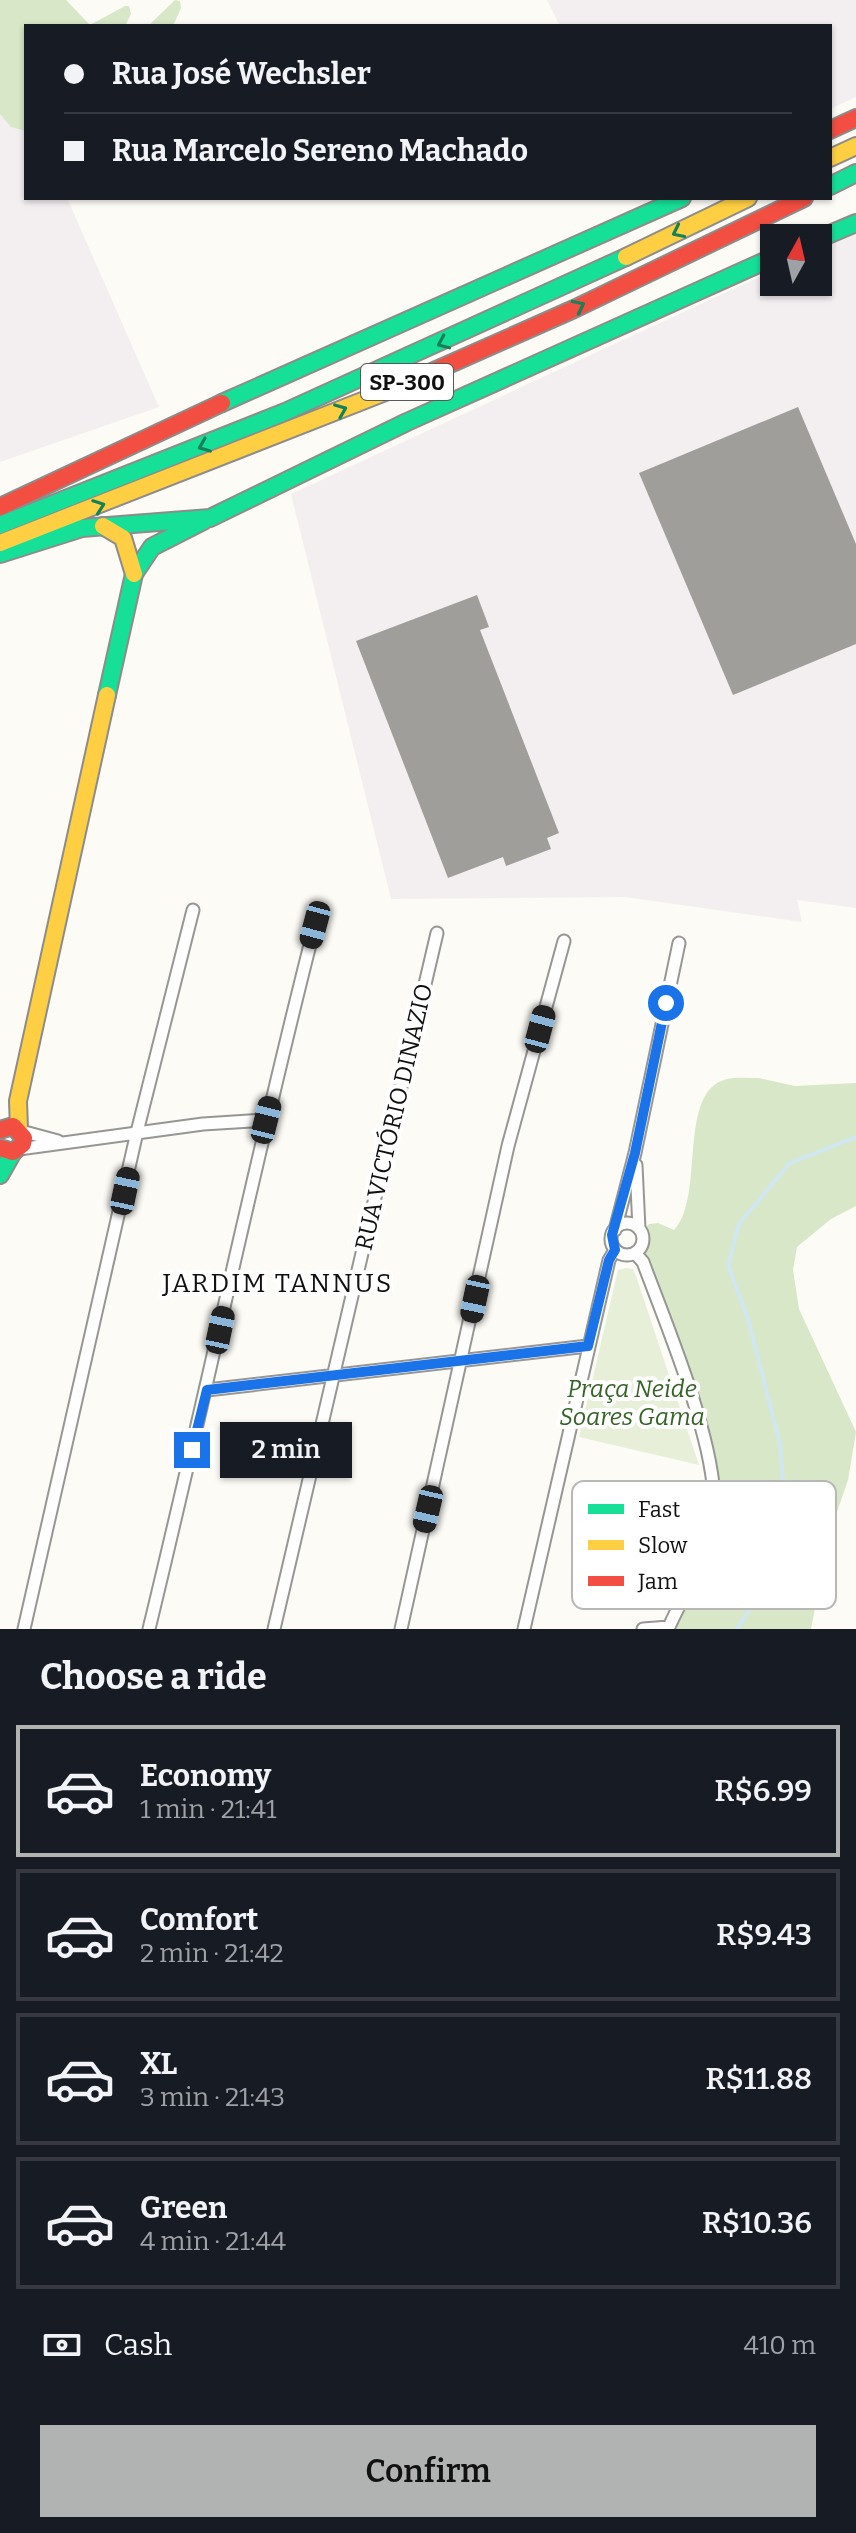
<!DOCTYPE html>
<meta charset="utf-8">
<style>
:root{--surface:#171b24;--page:#20242c;--text:#f1f3f6;--muted:#9ea1a6;--line:#363941;--accent:#b1b2b2}
body{margin:0;font-family:Bitter,serif;background:var(--page);color:var(--text);height:100vh;display:flex;flex-direction:column;font-size:30px;white-space:nowrap}
*{box-sizing:border-box;margin:0}
p{font-size:26px;color:var(--muted)}
.icon{flex:none;width:44px;height:44px;fill:none;stroke:currentColor;stroke-width:2;stroke-linecap:round;stroke-linejoin:round}
.map{position:relative;height:1629px;overflow:hidden}
.panel{display:flex;flex-direction:column;background:var(--surface);flex:1}
.panel>*{flex:none}
.hud{position:absolute;left:24px;top:24px;width:808px;height:176px;border-radius:0px;box-shadow:0 2px 6px #0004;display:grid;align-content:center;height:176px;padding:0 40px;background:var(--surface)}
.needle{width:52px;rotate:8deg}
.fabs{position:absolute;left:760px;top:224px;display:grid;gap:16px}
.fabs a{display:grid;place-items:center;width:72px;height:72px;border-radius:0px;background:var(--surface);box-shadow:0 2px 6px #0004;font-size:40px}
.end{position:absolute;width:36px;height:36px;margin:-18px;border:10px solid #1a73e8;background:#fff;box-shadow:0 0 0 4px #fff}
.from{border-radius:50%}
.bubble{position:absolute;height:56px;border-radius:0px;background:var(--surface);box-shadow:0 2px 6px #0004;font-size:26px;font-weight:600;line-height:56px;text-align:center}
.car{position:absolute;width:24px;height:48px;margin:-24px -12px;border-radius:10px;box-shadow:0 0 6px 2px #0007;background:linear-gradient(#222 24%,#8ab4d8 0 40%,#222 0 76%,#8ab4d8 0 86%,#222 0)}
.hud b{display:flex;align-items:center;gap:28px;height:76px;font-size:30px}
.hud b+b{border-top:2px solid var(--line)}
.hud i{width:20px;height:20px;background:var(--text)}
ul{padding:0;list-style:none}
li{display:flex;align-items:center;gap:24px;height:132px;margin:0 16px 12px;padding:0 24px;border:4px solid var(--line);border-radius:0px}
li div{flex:1}
li b{display:block;font-size:30px}
li em{font-style:normal;font-weight:600}
li.active{border-color:var(--accent)}
li>.icon{width:72px;height:72px;stroke-width:1.5}
h2{padding:0 40px;font-size:36px;line-height:96px}
.pay{display:flex;align-items:center;gap:20px;height:88px;padding:0 40px;font-size:30px}
.pay p{margin-inline-start:auto}
.cta{display:flex;gap:16px;margin-top:auto;padding:16px 40px}
.cta a{flex:1;height:92px;border-radius:0px;background:var(--accent);color:#111;font-size:32px;font-weight:600;line-height:92px;text-align:center}
.map>svg:first-child{display:block}
.industrial{fill:#f3eff1}
.green{fill:#e7efd8}
.forest{fill:#d8e7c7}
.lines{fill:none;stroke-linecap:round;stroke-linejoin:round}
.stream{stroke:#d0e7f2;stroke-width:4}
.building{fill:#a09e9b}
.street-casing{stroke:#969694;stroke-width:15}
.fast-casing{stroke:#8d8c8a;stroke-width:20}
.slow-casing{stroke:#8d8c8a;stroke-width:20}
.jam-casing{stroke:#8d8c8a;stroke-width:20}
.street{stroke:#fffefe;stroke-width:11}
.fast{stroke:#16e098;stroke-width:16}
.slow{stroke:#ffcf43;stroke-width:16}
.jam{stroke:#f24e42;stroke-width:16}
.oneway{stroke:#13825b}
.route{stroke:#1a73e8;stroke-width:10}
.labels{text-anchor:middle;dominant-baseline:central;stroke-width:8;stroke-linejoin:round;paint-order:stroke}
.shield{fill:#fff;stroke:#585858;stroke-width:2}
.shield-label{font-size:22px;font-weight:bold;fill:#101010}
.street-label{font-size:24px;fill:#101010;stroke:#fff}
.park-label{font-size:24px;font-style:italic;fill:#346325;stroke:#fff}
.neighbourhood-label{font-size:26px;letter-spacing:2px;fill:#101010;stroke:#fff}
.key{fill:#fff;stroke:#b7b7b7;stroke-width:2}
.key-label{font-size:22px;fill:#101010}
</style>
<div class="map">
<svg width="856" height="1629" viewBox="0 0 856 1629">
<rect width="100%" height="100%" fill="#fcfbf6"/>
<!-- industrial -->
<path class="industrial" d="M547 0H856V97L830 109V26H560Z
M0 69 26 107V198H67L159 407 0 462Z
M856 232V908L797 900 802 922 625 897 391 899 291 494 774 270V282H818V249Z"/>
<!-- green -->
<path class="green" d="M626 1268 633 1269 636 1276 699 1465 579 1437 618 1270Z"/>
<!-- forest -->
<path class="forest" d="M0 0H66L90 25 125 6H129L131 14 125 26H26V131L11 127 0 114Z
M175 0 180 1 181 8 173 26H148Z
M758 1078 795 1086 856 1083V1206L831 1219 797 1247 793 1270 799 1309 856 1432 848 1480 828 1538 811 1629H676L706 1560 717 1517 714 1489 699 1447 685 1358 664 1320 638 1245 640 1234 649 1224 658 1223 674 1230C706 1197 676 1091 727 1079 736 1077 748 1078 758 1078Z"/>
<g class="lines">
<!-- stream -->
<path class="stream" d="M737 1629 754 1602 785 1505 780 1444 748 1319 728 1265 739 1224 790 1163 856 1137"/>
</g>
<!-- building -->
<path class="building" d="M798 407 856 544V644L733 695 639 473Z
M477 595 489 627 480 630 559 833 547 838 551 849 506 866 503 857 448 878 356 641Z"/>
<g class="lines">
<defs>
<path id="street" d="M21 1131 58 1141
M19 1149 203 1124 266 1120
M636 1165 639 1229
M611 1239a16 16 0 1 1 32 0a16 16 0 1 1-32 0Z
M615 1230 635 1153 679 943
M635 1253 643 1262C665 1322 722 1455 713 1515 707 1555 685 1592 668 1629
M207 1390 588 1346
M24 1629 137 1132 193 910
M149 1629C206 1395 255 1159 315 925
M274 1629 437 933
M401 1629 508 1146 564 941
M524 1629 609 1260 615 1250
M643 1629 669 1627"/>
<path id="fast" d="M830 186 856 173
M818 239 856 223
M222 403 682 198
M0 525 285 412 626 257
M0 554 82 528 210 518 407 422 774 257
M107 695 134 574 152 547 205 520
M0 1175 13 1152"/>
<path id="slow" d="M830 158 856 146
M626 257 748 198
M103 526 123 538 134 574
M0 543 398 387
M19 1129 18 1101 107 695"/>
<path id="jam" d="M830 130 856 118
M398 387 574 309 804 198
M0 507 222 403
M0 1130 13 1126 24 1138 23 1144 13 1152 0 1148"/>
</defs>
<!-- street casing -->
<use href="#street" class="street-casing"/>
<!-- fast casing -->
<use href="#fast" class="fast-casing"/>
<!-- slow casing -->
<use href="#slow" class="slow-casing"/>
<!-- jam casing -->
<use href="#jam" class="jam-casing"/>
<!-- street -->
<use href="#street" class="street"/>
<!-- fast -->
<use href="#fast" class="fast"/>
<!-- slow -->
<use href="#slow" class="slow"/>
<!-- jam -->
<use href="#jam" class="jam"/>
</g>
<!-- one-way arrows -->
<defs><path id="oneway-chevron" d="M-2-3.5L2.5 0L-2 3.5" fill="none" stroke-width="1.6" stroke-linecap="round" stroke-linejoin="round" transform="scale(2)"/></defs>
<g class="oneway">
<use href="#oneway-chevron" transform="translate(678 232) rotate(154)"/>
<use href="#oneway-chevron" transform="translate(579 306) rotate(-26)"/>
<use href="#oneway-chevron" transform="translate(443 343) rotate(156)"/>
<use href="#oneway-chevron" transform="translate(341 410) rotate(-22)"/>
<use href="#oneway-chevron" transform="translate(204 446) rotate(158)"/>
<use href="#oneway-chevron" transform="translate(99 506) rotate(-20)"/>
</g>
<g class="lines">
<!-- route -->
<path class="route" d="M192 1450 207 1390 588 1346 609 1260 615 1250 612 1235 635 1153 666 1003"/>
</g>
<g class="labels">
<!-- shield labels -->
<rect class="shield" x="361" y="364" width="92" height="36" rx="6"/>
<g class="shield-label">
<text x="407" y="382">SP-300</text>
</g>
<!-- street labels -->
<g class="street-label">
<text transform="translate(394 1117) rotate(-77)">RUA VICTÓRIO DINAZIO</text>
</g>
<!-- park labels -->
<g class="park-label">
<text x="632" y="1389">Praça Neide<tspan x="632" dy="28">Soares Gama</tspan></text>
</g>
<!-- neighbourhood labels -->
<g class="neighbourhood-label">
<text x="278" y="1283">JARDIM TANNUS</text>
</g>
</g>
<!-- legend -->
<rect x="572" y="1481" width="264" height="128" rx="12" class="key"/>
<rect x="588" y="1504" width="36" height="10" fill="#16e098"/>
<rect x="588" y="1540" width="36" height="10" fill="#ffcf43"/>
<rect x="588" y="1576" width="36" height="10" fill="#f24e42"/>
<g class="key-label">
<text x="638" y="1517">Fast</text>
<text x="638" y="1553">Slow</text>
<text x="638" y="1589">Jam</text>
</g>
</svg>
<div class="fabs">
<a><svg class="needle" viewBox="-14 -14 28 28"><path d="M0-13l5 13h-10z" fill="#e53935"/><path d="M0 13l5-13h-10z" fill="#9ea1a6"/></svg></a>
</div>
<i class="end from" style="left:666px;top:1003px"></i>
<i class="end" style="left:192px;top:1450px"></i>
<div class="bubble" style="left:220px;top:1422px;width:132px">2 min</div>
<i class="car" style="left:315px;top:925px;rotate:195deg"></i>
<i class="car" style="left:540px;top:1029px;rotate:15deg"></i>
<i class="car" style="left:266px;top:1120px;rotate:14deg"></i>
<i class="car" style="left:125px;top:1191px;rotate:12deg"></i>
<i class="car" style="left:475px;top:1299px;rotate:192deg"></i>
<i class="car" style="left:220px;top:1330px;rotate:12deg"></i>
<i class="car" style="left:428px;top:1509px;rotate:193deg"></i>
<div class="hud">
<b><i class="from"></i>Rua José Wechsler</b>
<b><i></i>Rua Marcelo Sereno Machado</b>
</div>
</div>
<section class="panel">
<h2>Choose a ride</h2>
<ul>
<li class="active"><svg class="icon" aria-label="car" viewBox="0 0 24 24"><path d="M5 17H2v-5l4-1 3-4h7l3 4 3 1v5h-3M9 17h6M6 11h13"/><circle cx="7" cy="17" r="2"/><circle cx="17" cy="17" r="2"/></svg><div><b>Economy</b><p>1 min · 21:41</p></div><em>R$6.99</em></li>
<li><svg class="icon" aria-label="car" viewBox="0 0 24 24"><path d="M5 17H2v-5l4-1 3-4h7l3 4 3 1v5h-3M9 17h6M6 11h13"/><circle cx="7" cy="17" r="2"/><circle cx="17" cy="17" r="2"/></svg><div><b>Comfort</b><p>2 min · 21:42</p></div><em>R$9.43</em></li>
<li><svg class="icon" aria-label="car" viewBox="0 0 24 24"><path d="M5 17H2v-5l4-1 3-4h7l3 4 3 1v5h-3M9 17h6M6 11h13"/><circle cx="7" cy="17" r="2"/><circle cx="17" cy="17" r="2"/></svg><div><b>XL</b><p>3 min · 21:43</p></div><em>R$11.88</em></li>
<li><svg class="icon" aria-label="car" viewBox="0 0 24 24"><path d="M5 17H2v-5l4-1 3-4h7l3 4 3 1v5h-3M9 17h6M6 11h13"/><circle cx="7" cy="17" r="2"/><circle cx="17" cy="17" r="2"/></svg><div><b>Green</b><p>4 min · 21:44</p></div><em>R$10.36</em></li>
</ul>
<div class="pay"><svg class="icon" aria-label="cash" viewBox="0 0 24 24"><path d="M3 7h18v10H3z"/><circle cx="12" cy="12" r="2"/></svg>Cash<p>410 m</p></div>
<div class="cta"><a>Confirm</a></div>
</section>
